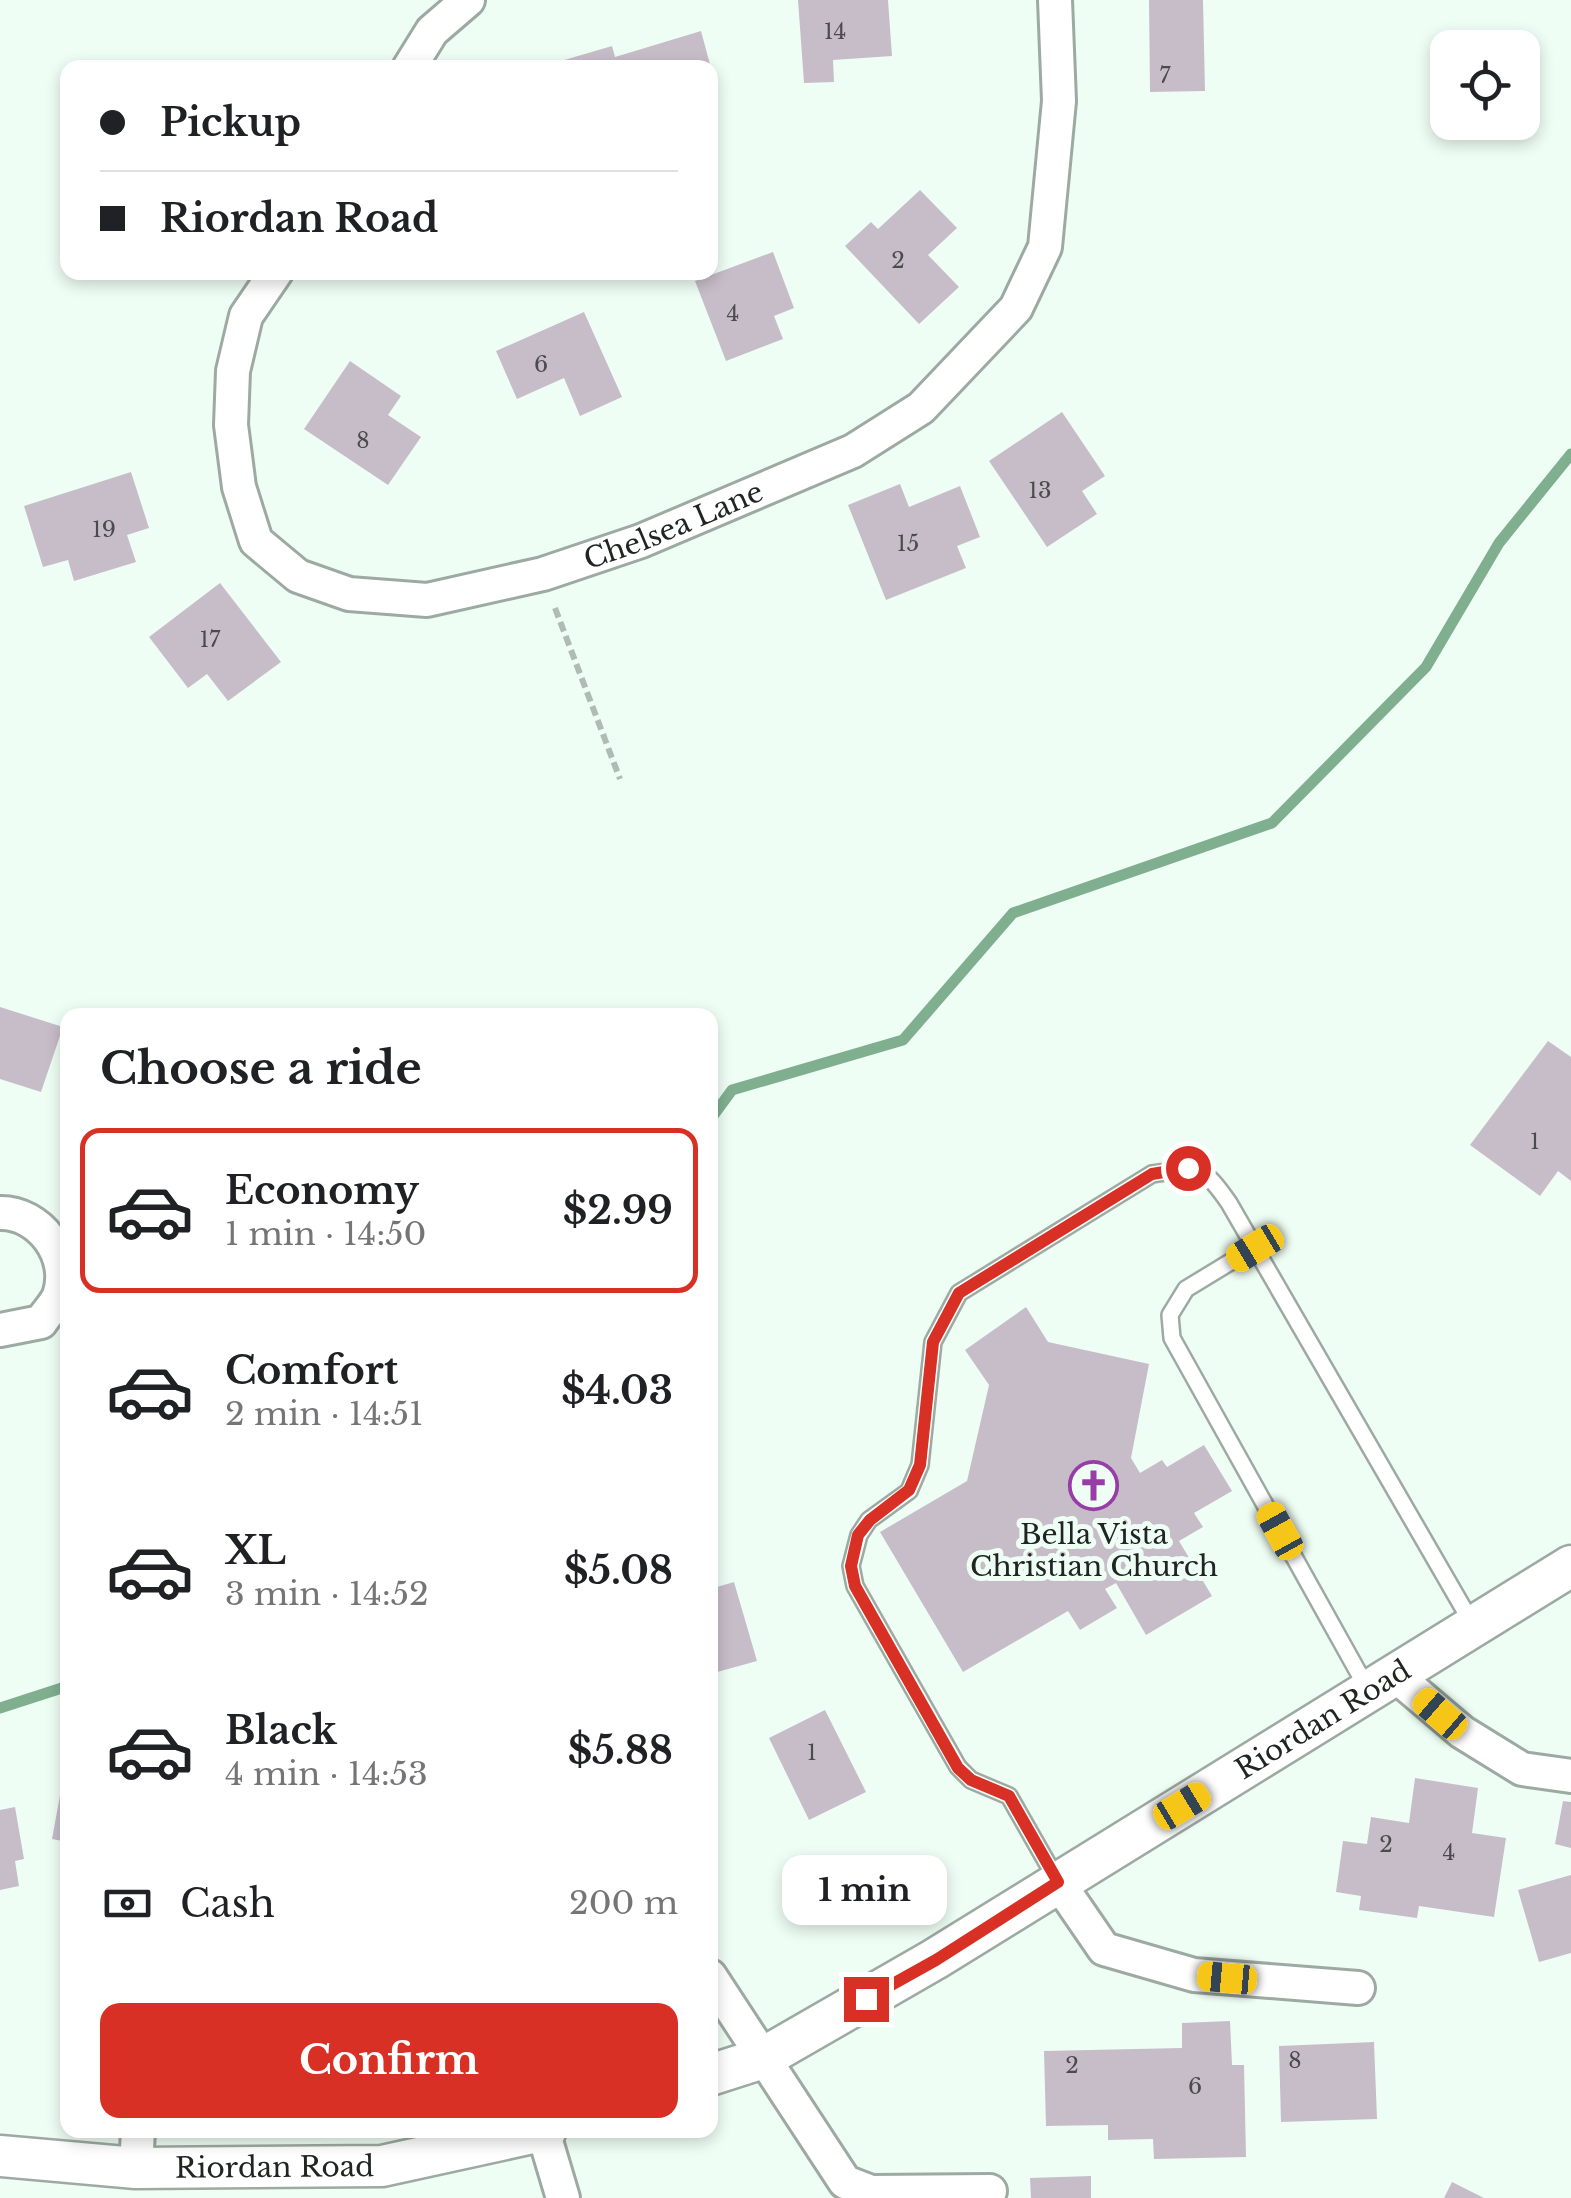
<!DOCTYPE html>
<meta charset="utf-8">
<style>
:root{--surface:#fff;--page:#f2f2f2;--text:#202124;--muted:#757577;--line:#e0e0e0;--accent:#d93025}
body{margin:0;font-family:"Libre Baskerville",serif;background:var(--page);color:var(--text);height:100vh;display:flex;flex-direction:column;font-size:38px;white-space:nowrap}
*{box-sizing:border-box;margin:0}
p{font-size:32px;color:var(--muted)}
.icon{flex:none;width:55px;height:55px;fill:none;stroke:currentColor;stroke-width:2;stroke-linecap:round;stroke-linejoin:round}
.map{position:relative;flex:1;overflow:hidden}
.drawer{position:absolute;left:60px;top:1008px;width:658px;height:1130px;display:flex;flex-direction:column;background:var(--surface);border-radius:20px;box-shadow:0 5px 15px #0003}
.drawer>*{flex:none}
.top-card{position:absolute;left:60px;top:60px;width:658px;height:220px;border-radius:20px;box-shadow:0 5px 15px #0003;display:grid;align-content:center;height:220px;padding:0 40px;background:var(--surface)}
.fabs{position:absolute;left:1430px;top:30px;display:grid;gap:20px}
.fabs a{display:grid;place-items:center;width:110px;height:110px;border-radius:20px;background:var(--surface);box-shadow:0 5px 15px #0003;font-size:50px}
.end{position:absolute;width:45px;height:45px;margin:-22px;border:12px solid #d93025;background:#fff;box-shadow:0 0 0 5px #fff}
.from{border-radius:50%}
.bubble{position:absolute;height:70px;border-radius:20px;background:var(--surface);box-shadow:0 5px 15px #0003;font-size:32px;font-weight:800;line-height:70px;text-align:center}
.car{position:absolute;width:30px;height:60px;margin:-30px -15px;border-radius:12px;box-shadow:0 0 8px 2px #0007;background:linear-gradient(#f5c518 24%,#345 0 40%,#f5c518 0 76%,#345 0 86%,#f5c518 0)}
.top-card b{display:flex;align-items:center;gap:35px;height:95px;font-size:38px}
.top-card b+b{border-top:2px solid var(--line)}
.top-card i{width:25px;height:25px;background:var(--text)}
ul{padding:0;list-style:none}
li{display:flex;align-items:center;gap:30px;height:165px;margin:0 20px 15px;padding:0 20px;border:5px solid transparent;border-radius:20px}
li div{flex:1}
li b{display:block;font-size:38px}
li em{font-style:normal;font-weight:800}
li.selected{border-color:var(--accent)}
li>.icon{width:90px;height:90px;stroke-width:1.5}
h2{padding:0 40px;font-size:45px;line-height:120px}
.pay{display:flex;align-items:center;gap:25px;height:110px;padding:0 40px;font-size:38px}
.pay p{margin-inline-start:auto}
.button{display:flex;gap:20px;margin-top:auto;padding:20px 40px}
.button a{flex:1;height:115px;border-radius:20px;background:var(--accent);color:#fff;font-size:40px;font-weight:800;line-height:115px;text-align:center}
.map>svg:first-child{display:block}
.lines{fill:none;stroke-linecap:round;stroke-linejoin:round}
.stream{stroke:#80af90;stroke-width:11}
.building{fill:#c7bdc9}
.service-casing{stroke:#9daaa1;stroke-width:20}
.minor-casing{stroke:#9daaa1;stroke-width:38}
.tertiary-casing{stroke:#9daaa1;stroke-width:45}
.path{stroke:#afbbb3;stroke-width:6;stroke-dasharray:10 5;stroke-linecap:butt}
.service{stroke:#fff;stroke-width:15}
.minor{stroke:#fff;stroke-width:32}
.tertiary{stroke:#fff;stroke-width:40}
.route{stroke:#d93025;stroke-width:12}
.labels{text-anchor:middle;dominant-baseline:central;stroke-width:10;stroke-linejoin:round;paint-order:stroke}
.number-label{font-size:22px;fill:#4a4b4b}
.street-label{font-size:28px;fill:#202521;stroke:#effef4}
.poi-label{font-size:28px;fill:#202521;stroke:#effef4}
</style>
<div class="map">
<svg width="1571" height="2198" viewBox="0 0 1571 2198">
<rect width="100%" height="100%" fill="#effef4"/>
<g class="lines">
<!-- stream -->
<path class="stream" d="M710 1120 732 1090 903 1040 1013 913 1272 823 1426 667 1499 543 1571 454
M0 1708 68 1686"/>
</g>
<!-- building -->
<path class="building" d="M798 0H888L892 56 833 60 834 82 804 83Z
M1149 0H1203L1205 91 1150 92Z
M701 31 711 68H563L561 61 612 46 615 57Z
M920 190 957 228 928 255 959 287 919 324 845 246 871 222 878 229Z
M773 252 794 308 774 316 783 339 726 361 695 281Z
M584 312 622 397 580 416 564 378 517 399 496 351Z
M350 361 401 396 388 415 421 437 388 485 304 429Z
M1062 412 1105 476 1082 491 1097 514 1047 547 989 461Z
M131 472 149 528 127 535 136 562 74 581 68 560 43 567 24 506Z
M900 484 909 507 960 486 980 537 957 546 966 568 886 600 848 505Z
M220 583 281 662 228 701 207 674 188 688 149 637Z
M0 1007 63 1027 41 1092 0 1079Z
M1548 1041 1571 1057V1181L1558 1171 1540 1196 1470 1145Z
M1026 1307 1048 1342 1149 1364 1131 1458 1140 1473 1162 1460 1167 1467 1204 1445 1232 1491 1194 1513 1203 1527 1179 1541 1212 1596 1146 1635 1116 1583 1105 1589 1117 1608 1080 1630 1068 1611 963 1672 880 1532 967 1481 989 1385 965 1350Z
M734 1582 757 1661 710 1674V1589Z
M825 1710 866 1792 809 1820 769 1738Z
M64 1774 68 1775V1842L52 1839Z
M1415 1778 1478 1788 1472 1833 1506 1838 1494 1917 1419 1906 1417 1918 1359 1910 1361 1896 1336 1892 1343 1841 1367 1844 1371 1817 1409 1823Z
M1563 1801 1571 1802V1848L1555 1844Z
M15 1807 24 1859 15 1861 19 1886 0 1890V1810Z
M1571 1875V1953L1539 1962 1518 1890Z
M1230 2021 1232 2065H1244L1246 2157 1154 2159 1153 2139 1108 2140V2125L1046 2126 1044 2051 1182 2048V2023Z
M1374 2042 1377 2119 1281 2122 1279 2046Z
M1091 2176V2198H1031L1030 2178Z
M1452 2182 1484 2198H1444Z"/>
<g class="lines">
<defs>
<path id="service" d="M1255 1247 1186 1289 1170 1315 1172 1338 1367 1688
M1058 1882 1009 1796 971 1780 958 1767 855 1586 851 1566 859 1535 869 1520 909 1491 920 1465 933 1342 959 1293 1152 1174C1198 1167 1201 1163 1229 1203L1473 1625"/>
<g id="minor">
<path d="M409 68 432 31 468 0"/>
<path id="s1" d="M276 272 246 316 233 371 231 425 239 487 256 541 298 576 349 594 427 600 543 574 641 541 853 451 921 408 1016 308 1045 247 1059 101 1055 0"/>
<path d="M0 1213C39 1212 73 1256 59 1296 55 1305 46 1314 41 1322L0 1330"/>
<path d="M1396 1676 1462 1732 1522 1769 1571 1776"/>
<path d="M1058 1882 1104 1949 1194 1975 1358 1988"/>
<path d="M710 1976 845 2182 871 2192 990 2191"/>
<path d="M543 2131 563 2198"/>
<path d="M136 2168 138 2130"/>
</g>
<g id="tertiary">
<path id="s2" d="M710 2075 763 2058 935 1959 1571 1566"/>
<path id="s3" d="M0 2156 136 2168 382 2166 546 2130"/>
</g>
</defs>
<!-- service casing -->
<use href="#service" class="service-casing"/>
<!-- minor casing -->
<use href="#minor" class="minor-casing"/>
<!-- tertiary casing -->
<use href="#tertiary" class="tertiary-casing"/>
<!-- path -->
<path class="path" d="M555 608 620 779"/>
<!-- service -->
<use href="#service" class="service"/>
<!-- minor -->
<use href="#minor" class="minor"/>
<!-- tertiary -->
<use href="#tertiary" class="tertiary"/>
</g>
<g class="lines">
<!-- route -->
<path class="route" d="M866 1999 936 1960 1058 1882 1009 1796 971 1780 958 1768 855 1586 851 1566 858 1535 870 1520 909 1490 920 1465 933 1342 959 1293 1152 1174 1188 1168"/>
</g>
<!-- icons -->
<defs>
<symbol id="church-ring" viewBox="-11 -11 22 22"><circle r="9.5" fill="#effef4" stroke="#983da8" stroke-width="1.5"/><path d="M-1.2-6h2.4v3.5h3.3v2.4h-3.3V6h-2.4V-.1h-3.3v-2.4h3.3Z" fill="#983da8"/></symbol>
</defs>
<g fill-rule="evenodd">
<use href="#church-ring" x="1066" y="1458" width="55" height="55"/>
</g>
<g class="labels">
<!-- number labels -->
<g class="number-label">
<text x="835" y="31">14</text>
<text x="1165" y="75">7</text>
<text x="898" y="260">2</text>
<text x="733" y="313">4</text>
<text x="541" y="364">6</text>
<text x="363" y="440">8</text>
<text x="1040" y="490">13</text>
<text x="104" y="529">19</text>
<text x="908" y="543">15</text>
<text x="210" y="639">17</text>
<text x="1535" y="1141">1</text>
<text x="812" y="1752">1</text>
<text x="1386" y="1844">2</text>
<text x="1449" y="1852">4</text>
<text x="1295" y="2060">8</text>
<text x="1072" y="2065">2</text>
<text x="1195" y="2086">6</text>
</g>
<!-- street labels -->
<g class="street-label">
<text stroke="none"><textPath href="#s1" startOffset="728">Chelsea Lane</textPath></text>
<text stroke="none"><textPath href="#s2" startOffset="710">Riordan Road</textPath></text>
<text stroke="none"><textPath href="#s3" startOffset="275">Riordan Road</textPath></text>
</g>
<!-- poi labels -->
<g class="poi-label">
<text x="1094" y="1534">Bella Vista<tspan x="1094" dy="32">Christian Church</tspan></text>
</g>
</g>
</svg>
<div class="fabs">
<a><svg class="icon" aria-label="locate" viewBox="0 0 24 24"><circle cx="12" cy="12" r="6"/><path d="M12 2v4M12 18v4M2 12h4M18 12h4"/></svg></a>
</div>
<i class="end from" style="left:1188px;top:1168px"></i>
<i class="end" style="left:866px;top:1999px"></i>
<div class="bubble" style="left:782px;top:1855px;width:165px">1 min</div>
<i class="car" style="left:1255px;top:1248px;rotate:239deg"></i>
<i class="car" style="left:1280px;top:1531px;rotate:331deg"></i>
<i class="car" style="left:1440px;top:1714px;rotate:311deg"></i>
<i class="car" style="left:1182px;top:1806px;rotate:59deg"></i>
<i class="car" style="left:1227px;top:1978px;rotate:275deg"></i>
<div class="top-card">
<b><i class="from"></i>Pickup</b>
<b><i></i>Riordan Road</b>
</div>
<section class="drawer">
<h2>Choose a ride</h2>
<ul>
<li class="selected"><svg class="icon" aria-label="car" viewBox="0 0 24 24"><path d="M5 17H2v-5l4-1 3-4h7l3 4 3 1v5h-3M9 17h6M6 11h13"/><circle cx="7" cy="17" r="2"/><circle cx="17" cy="17" r="2"/></svg><div><b>Economy</b><p>1 min · 14:50</p></div><em>$2.99</em></li>
<li><svg class="icon" aria-label="car" viewBox="0 0 24 24"><path d="M5 17H2v-5l4-1 3-4h7l3 4 3 1v5h-3M9 17h6M6 11h13"/><circle cx="7" cy="17" r="2"/><circle cx="17" cy="17" r="2"/></svg><div><b>Comfort</b><p>2 min · 14:51</p></div><em>$4.03</em></li>
<li><svg class="icon" aria-label="car" viewBox="0 0 24 24"><path d="M5 17H2v-5l4-1 3-4h7l3 4 3 1v5h-3M9 17h6M6 11h13"/><circle cx="7" cy="17" r="2"/><circle cx="17" cy="17" r="2"/></svg><div><b>XL</b><p>3 min · 14:52</p></div><em>$5.08</em></li>
<li><svg class="icon" aria-label="car" viewBox="0 0 24 24"><path d="M5 17H2v-5l4-1 3-4h7l3 4 3 1v5h-3M9 17h6M6 11h13"/><circle cx="7" cy="17" r="2"/><circle cx="17" cy="17" r="2"/></svg><div><b>Black</b><p>4 min · 14:53</p></div><em>$5.88</em></li>
</ul>
<div class="pay"><svg class="icon" aria-label="cash" viewBox="0 0 24 24"><path d="M3 7h18v10H3z"/><circle cx="12" cy="12" r="2"/></svg>Cash<p>200 m</p></div>
<div class="button"><a>Confirm</a></div>
</section>
</div>
